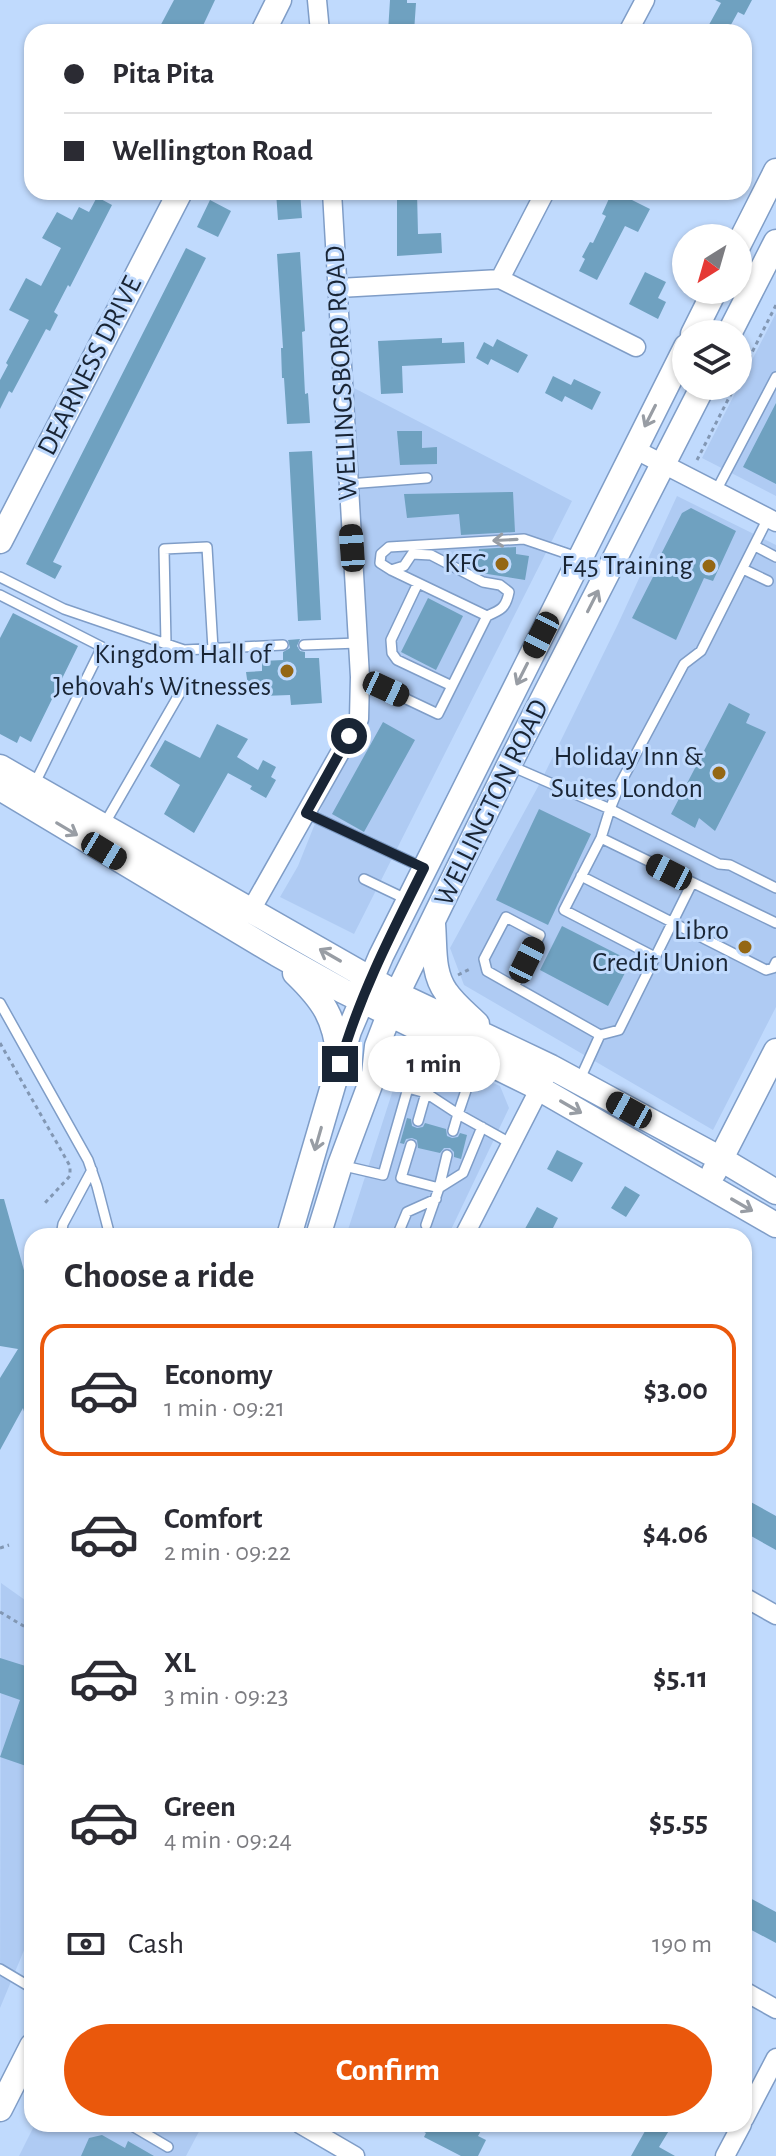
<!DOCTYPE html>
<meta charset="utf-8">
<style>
:root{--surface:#fff;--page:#f7f7f7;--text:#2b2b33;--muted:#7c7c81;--line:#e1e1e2;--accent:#ea580c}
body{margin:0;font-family:"Alegreya Sans",sans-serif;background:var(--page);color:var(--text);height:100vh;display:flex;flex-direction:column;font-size:30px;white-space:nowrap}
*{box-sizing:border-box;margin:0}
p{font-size:26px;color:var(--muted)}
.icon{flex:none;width:44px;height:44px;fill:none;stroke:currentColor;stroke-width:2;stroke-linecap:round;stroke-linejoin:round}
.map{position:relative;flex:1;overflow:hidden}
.drawer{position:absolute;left:24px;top:1228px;width:728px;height:904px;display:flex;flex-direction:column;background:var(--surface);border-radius:24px;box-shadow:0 2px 6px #0004}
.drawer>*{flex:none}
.banner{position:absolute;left:24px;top:24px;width:728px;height:176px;border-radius:24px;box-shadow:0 2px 6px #0004;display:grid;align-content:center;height:176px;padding:0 40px;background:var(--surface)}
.needle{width:52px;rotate:217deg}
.fabs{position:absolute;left:672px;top:224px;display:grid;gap:16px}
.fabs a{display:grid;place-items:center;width:80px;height:80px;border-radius:50%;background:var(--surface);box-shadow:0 2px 6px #0004;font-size:40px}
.end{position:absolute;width:36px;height:36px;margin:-18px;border:10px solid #192535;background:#fff;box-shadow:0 0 0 4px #fff}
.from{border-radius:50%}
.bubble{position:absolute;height:56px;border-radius:28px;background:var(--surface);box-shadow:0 2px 6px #0004;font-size:26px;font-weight:700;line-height:56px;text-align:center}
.car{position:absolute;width:24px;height:48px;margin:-24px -12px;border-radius:10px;box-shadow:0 0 6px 2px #0007;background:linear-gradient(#222 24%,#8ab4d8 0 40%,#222 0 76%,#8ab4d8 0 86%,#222 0)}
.banner b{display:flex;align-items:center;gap:28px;height:76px;font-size:30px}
.banner b+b{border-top:2px solid var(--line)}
.banner i{width:20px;height:20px;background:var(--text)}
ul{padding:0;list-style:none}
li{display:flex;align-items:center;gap:24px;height:132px;margin:0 16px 12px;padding:0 24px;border:4px solid transparent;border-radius:24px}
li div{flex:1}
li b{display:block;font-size:30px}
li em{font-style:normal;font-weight:700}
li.on{border-color:var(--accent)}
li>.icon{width:72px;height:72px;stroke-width:1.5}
h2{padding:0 40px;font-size:36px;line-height:96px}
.pay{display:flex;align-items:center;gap:20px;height:88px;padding:0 40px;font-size:30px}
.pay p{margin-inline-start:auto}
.action{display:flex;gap:16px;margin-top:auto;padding:16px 40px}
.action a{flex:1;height:92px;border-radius:48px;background:var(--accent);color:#fff;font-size:32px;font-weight:700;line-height:92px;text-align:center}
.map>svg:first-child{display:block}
.built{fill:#afcbf3}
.building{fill:#6fa1c0}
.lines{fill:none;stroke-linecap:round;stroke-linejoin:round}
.lane-casing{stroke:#7f9dc7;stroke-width:12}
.street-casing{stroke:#7f9dc7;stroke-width:21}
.secondary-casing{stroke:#7f9dc7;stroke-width:27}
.path{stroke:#8297b3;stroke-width:3;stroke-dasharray:4 4;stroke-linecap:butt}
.lane{stroke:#fff;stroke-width:9}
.street{stroke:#fff;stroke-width:18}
.secondary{stroke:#fff;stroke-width:24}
.oneway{stroke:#989da4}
.route{stroke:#192535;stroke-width:10}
.poi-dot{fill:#946714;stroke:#c0dafd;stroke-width:3}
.labels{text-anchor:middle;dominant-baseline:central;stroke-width:6;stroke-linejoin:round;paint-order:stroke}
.street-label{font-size:28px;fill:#192535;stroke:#c0dafd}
.poi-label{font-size:28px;fill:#192535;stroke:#c0dafd;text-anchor:end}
</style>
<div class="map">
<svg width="776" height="2156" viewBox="0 0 776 2156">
<rect width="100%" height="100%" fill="#c0dafd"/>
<!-- built -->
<path class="built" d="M776 313V496L702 458Z
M352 387 572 501 354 934 280 897 298 866 371 684Z
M677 496 776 545V1007L713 1130 464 985 450 948 540 783 618 624Z
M427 1054 500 1086 509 1108 448 1236H346L401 1065Z
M1 1583 32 1605V1931L0 2008Z
M35 2124H203L186 2156H19Z"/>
<!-- building -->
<path class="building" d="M174 0H215L200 32H157Z
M390 0H407V3H416L414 32H388Z
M715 0H752L744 15 738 12 727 32H705L721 3Z
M276 192H300L302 218 278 220Z
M397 192H417L418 234 441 233 442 253 397 256Z
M612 192H633L630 199 650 209 638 232 625 226 597 280 579 271 585 259 582 257 590 242 593 243 606 216 602 214Z
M97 197 112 205 70 287 68 285 54 312 58 315 50 331 46 329 12 393 9 391 0 409V380L8 365 6 363 29 320 9 310 26 278 41 286 61 248 42 238 57 212 72 220 79 207 89 212Z
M210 200 231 211 218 237 197 227Z
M186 248 206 258 53 562 62 566 55 579 26 564Z
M300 252 305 331 302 332 305 394 308 393 310 423 287 424 284 378H282L281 348H283L277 254Z
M645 272 666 282 658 298 666 302 658 319 629 304Z
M442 338V343L464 342 465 363 402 366 403 393 381 394 378 341Z
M497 339 528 355 518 373 491 359 488 365 476 358 484 342 493 347Z
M553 376 571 385 574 379 601 392 592 410 565 396 562 402 545 393Z
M776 403V484L743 467Z
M397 431H422V448L437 447V464L400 465Z
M312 451 321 620 298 621 289 452Z
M513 492 515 532 461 535 459 514 407 518 404 494Z
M691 508 736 531 713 581 704 578 676 640 632 618 655 573 652 572 682 513Z
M516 547V554L529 556 525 580 481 573 476 570 479 549Z
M428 598 463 616 436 670 401 652Z
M13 613 78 646 31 742 20 736 17 743 0 734V638Z
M300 639 297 646 300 651 305 652V658H319L322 703 291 705 290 695 262 696 263 683 248 686 246 672 262 671V661L283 660V652L290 648 288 640Z
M729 703 750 714 746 723 766 732 715 831 699 818 695 828 671 814Z
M383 722 415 740 364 832 332 814Z
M217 724 248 739 237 757 258 770 263 760 276 767 271 777 276 780 266 798 250 789 252 786 228 773 194 833 164 814 180 785 150 766 165 740 200 758Z
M539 809 591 834 548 925 496 900Z
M562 926 625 958 627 969 608 1006 540 970Z
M407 1118 411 1119 412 1126 417 1128 423 1127 425 1123 446 1129 447 1136 452 1138 458 1137 460 1133 467 1135 461 1159 454 1157V1152L450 1148H444L440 1153 418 1148 417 1140 412 1138 406 1139 404 1144 400 1143Z
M557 1150 583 1163 572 1182 547 1169Z
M625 1186 640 1195 626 1217 611 1208Z
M0 1199H4L27 1281 32 1279V1426L28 1427 23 1408 0 1450V1378L18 1349 0 1346Z
M537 1207 558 1218 549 1236H521Z
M749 1501 776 1516V1550L744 1532V1510Z
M0 1658 32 1668V1768L0 1757 20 1700 0 1693Z
M748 1897 776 1912V1943L744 1926V1905Z
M410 2124H445L457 2131 461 2124H473L482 2129 478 2136 486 2140 478 2156H461L424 2137 426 2133Z
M649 2124H673L659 2147 675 2156H631Z
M102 2135 125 2148 128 2141 154 2156H81L89 2138Z"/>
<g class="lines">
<defs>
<path id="lane" d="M348 484 427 478
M716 491 776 377
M755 546 776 557
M743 569 768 581
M0 577 64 609 184 650 283 645
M418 583 391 640 392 653 397 660 452 686
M0 595 102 647 35 783
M487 616 391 570 380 563 381 554 389 547 524 539 577 557
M166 644 164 549 207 547 213 649
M304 645 358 643
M360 677 438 714 487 616C501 610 506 608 509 592L500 585 483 582 431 555 412 554 404 566 391 570
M511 766 610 809 719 864 730 865 776 888
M306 813 424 868
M105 823 184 686
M601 838 776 923
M581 876 766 970 773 968 776 962
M364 879 408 900
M655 957 564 910 601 838 610 809 621 782 684 664 701 651 768 518
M515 985 540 935 506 917 484 959 487 971 600 1035 580 1079
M0 1003 88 1160 97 1186 110 1236
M600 1035 619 1030 692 883
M477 1058 458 1114 512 1144
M376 1079 408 1088
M418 1121 426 1093
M411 1145 401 1178 439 1188 447 1155
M340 1165 383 1175 408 1088 426 1093 458 1114 453 1131
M426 1225 439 1188 463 1173 482 1127
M61 1236 63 1224 92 1170
M397 1236 407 1212 436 1199
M0 1969 32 1988
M129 2124 168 2147"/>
<path id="street" d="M317 0 320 32
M628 32 645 0
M500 279 545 192
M339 288 500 279 636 347
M634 449 776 522
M251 910 359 719 360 677 332 192
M464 1236 545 1078
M744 1597 776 1615
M744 1991 776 2009
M744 2119 776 2058
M300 2124 355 2156
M725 2156 742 2124"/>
<path id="secondary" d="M263 32 279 0
M738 246 776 171
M693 334 715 290
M729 334 776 242
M0 541 180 192
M0 767 397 994 551 1067 721 1159 776 1192
M0 788 277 954 343 991 535 1086 776 1225
M433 924C435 947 432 973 446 992 454 1004 467 1014 477 1024
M295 973C324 1001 335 1018 339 1058
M374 1074C392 1064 410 1046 432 1044 438 1044 445 1045 451 1046
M714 1172 776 1051
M289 1236 349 1031 381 956 686 347
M318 1236 340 1165 374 1074 377 1046 397 994 509 765 703 386
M0 2109 32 2046"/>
</defs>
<!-- lane casing -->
<use href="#lane" class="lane-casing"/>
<!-- street casing -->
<use href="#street" class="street-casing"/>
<!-- secondary casing -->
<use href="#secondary" class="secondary-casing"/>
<!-- path -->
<path class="path" d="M738 380 776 305
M697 460 735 386
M458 975 472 968
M0 1043 70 1166V1176L44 1204
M0 1548 9 1545
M0 1612 32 1631"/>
<!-- lane -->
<use href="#lane" class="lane"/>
<!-- street -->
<use href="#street" class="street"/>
<!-- secondary -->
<use href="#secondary" class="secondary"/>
</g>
<!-- one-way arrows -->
<defs><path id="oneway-shaft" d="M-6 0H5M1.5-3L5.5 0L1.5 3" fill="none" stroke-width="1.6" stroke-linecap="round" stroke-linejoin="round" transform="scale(2)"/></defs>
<g class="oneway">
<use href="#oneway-shaft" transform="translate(650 416) rotate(117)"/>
<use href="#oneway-shaft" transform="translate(505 540) rotate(177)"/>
<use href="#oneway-shaft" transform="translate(593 601) rotate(-63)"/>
<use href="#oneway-shaft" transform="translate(522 674) rotate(117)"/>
<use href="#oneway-shaft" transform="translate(67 829) rotate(31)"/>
<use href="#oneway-shaft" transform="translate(330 955) rotate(-150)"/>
<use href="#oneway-shaft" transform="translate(571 1107) rotate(30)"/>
<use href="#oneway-shaft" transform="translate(318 1139) rotate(106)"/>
<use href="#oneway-shaft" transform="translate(742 1205) rotate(30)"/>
</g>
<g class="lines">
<!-- route -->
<path class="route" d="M340 1064C359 996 392 932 424 868L306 813 349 736"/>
</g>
<!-- markers -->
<g class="poi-dot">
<circle cx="502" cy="564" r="8"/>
<circle cx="709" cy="566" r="8"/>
<circle cx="287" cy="671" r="8"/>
<circle cx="719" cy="773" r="8"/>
<circle cx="745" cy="947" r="8"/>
</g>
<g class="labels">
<!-- street labels -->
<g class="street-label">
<text transform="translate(90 366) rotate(-63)">DEARNESS DRIVE</text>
<text transform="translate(342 373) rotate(-93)">WELLINGSBORO ROAD</text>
<text transform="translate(492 803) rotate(-64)">WELLINGTON ROAD</text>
</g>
<!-- poi labels -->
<g class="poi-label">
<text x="486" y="564">KFC</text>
<text x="693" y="566">F45 Training</text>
<text x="271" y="655">Kingdom Hall of<tspan x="271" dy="32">Jehovah's Witnesses</tspan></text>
<text x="703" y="757">Holiday Inn &amp;<tspan x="703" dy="32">Suites London</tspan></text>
<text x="729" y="931">Libro<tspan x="729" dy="32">Credit Union</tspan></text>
</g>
</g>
</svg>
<div class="fabs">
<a><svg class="needle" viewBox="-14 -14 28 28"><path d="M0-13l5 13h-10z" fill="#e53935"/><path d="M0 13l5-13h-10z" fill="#7c7c81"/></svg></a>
<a><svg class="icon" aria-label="layers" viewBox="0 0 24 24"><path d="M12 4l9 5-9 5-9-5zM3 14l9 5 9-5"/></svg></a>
</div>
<i class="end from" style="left:349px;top:736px"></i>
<i class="end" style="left:340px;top:1064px"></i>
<div class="bubble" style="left:368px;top:1036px;width:132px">1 min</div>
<i class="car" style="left:352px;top:548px;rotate:356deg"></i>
<i class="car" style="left:541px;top:635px;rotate:207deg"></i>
<i class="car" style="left:386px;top:689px;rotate:115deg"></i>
<i class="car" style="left:104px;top:851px;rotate:121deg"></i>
<i class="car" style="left:669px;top:872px;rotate:297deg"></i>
<i class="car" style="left:527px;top:960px;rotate:26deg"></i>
<i class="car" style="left:629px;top:1110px;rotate:299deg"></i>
<div class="banner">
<b><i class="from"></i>Pita Pita</b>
<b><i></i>Wellington Road</b>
</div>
<section class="drawer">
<h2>Choose a ride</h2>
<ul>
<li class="on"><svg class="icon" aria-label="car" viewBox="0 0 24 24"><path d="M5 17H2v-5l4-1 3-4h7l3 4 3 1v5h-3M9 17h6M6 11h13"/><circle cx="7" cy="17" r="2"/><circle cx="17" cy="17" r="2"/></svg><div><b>Economy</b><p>1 min · 09:21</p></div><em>$3.00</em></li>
<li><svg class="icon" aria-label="car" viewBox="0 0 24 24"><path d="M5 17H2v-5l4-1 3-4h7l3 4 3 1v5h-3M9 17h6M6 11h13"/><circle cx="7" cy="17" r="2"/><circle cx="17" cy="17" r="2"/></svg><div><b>Comfort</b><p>2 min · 09:22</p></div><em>$4.06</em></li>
<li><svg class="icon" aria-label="car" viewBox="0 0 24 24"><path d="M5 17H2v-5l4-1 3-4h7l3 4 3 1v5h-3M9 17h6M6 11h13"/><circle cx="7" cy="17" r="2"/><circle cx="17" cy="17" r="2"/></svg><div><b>XL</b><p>3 min · 09:23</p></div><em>$5.11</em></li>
<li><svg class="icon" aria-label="car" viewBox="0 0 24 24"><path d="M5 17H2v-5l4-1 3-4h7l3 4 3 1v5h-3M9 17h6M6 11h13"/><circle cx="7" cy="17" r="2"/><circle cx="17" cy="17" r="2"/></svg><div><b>Green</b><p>4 min · 09:24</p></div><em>$5.55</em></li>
</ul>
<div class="pay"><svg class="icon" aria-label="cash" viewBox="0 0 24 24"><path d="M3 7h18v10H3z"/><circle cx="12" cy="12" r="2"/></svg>Cash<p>190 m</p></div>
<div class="action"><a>Confirm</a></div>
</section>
</div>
